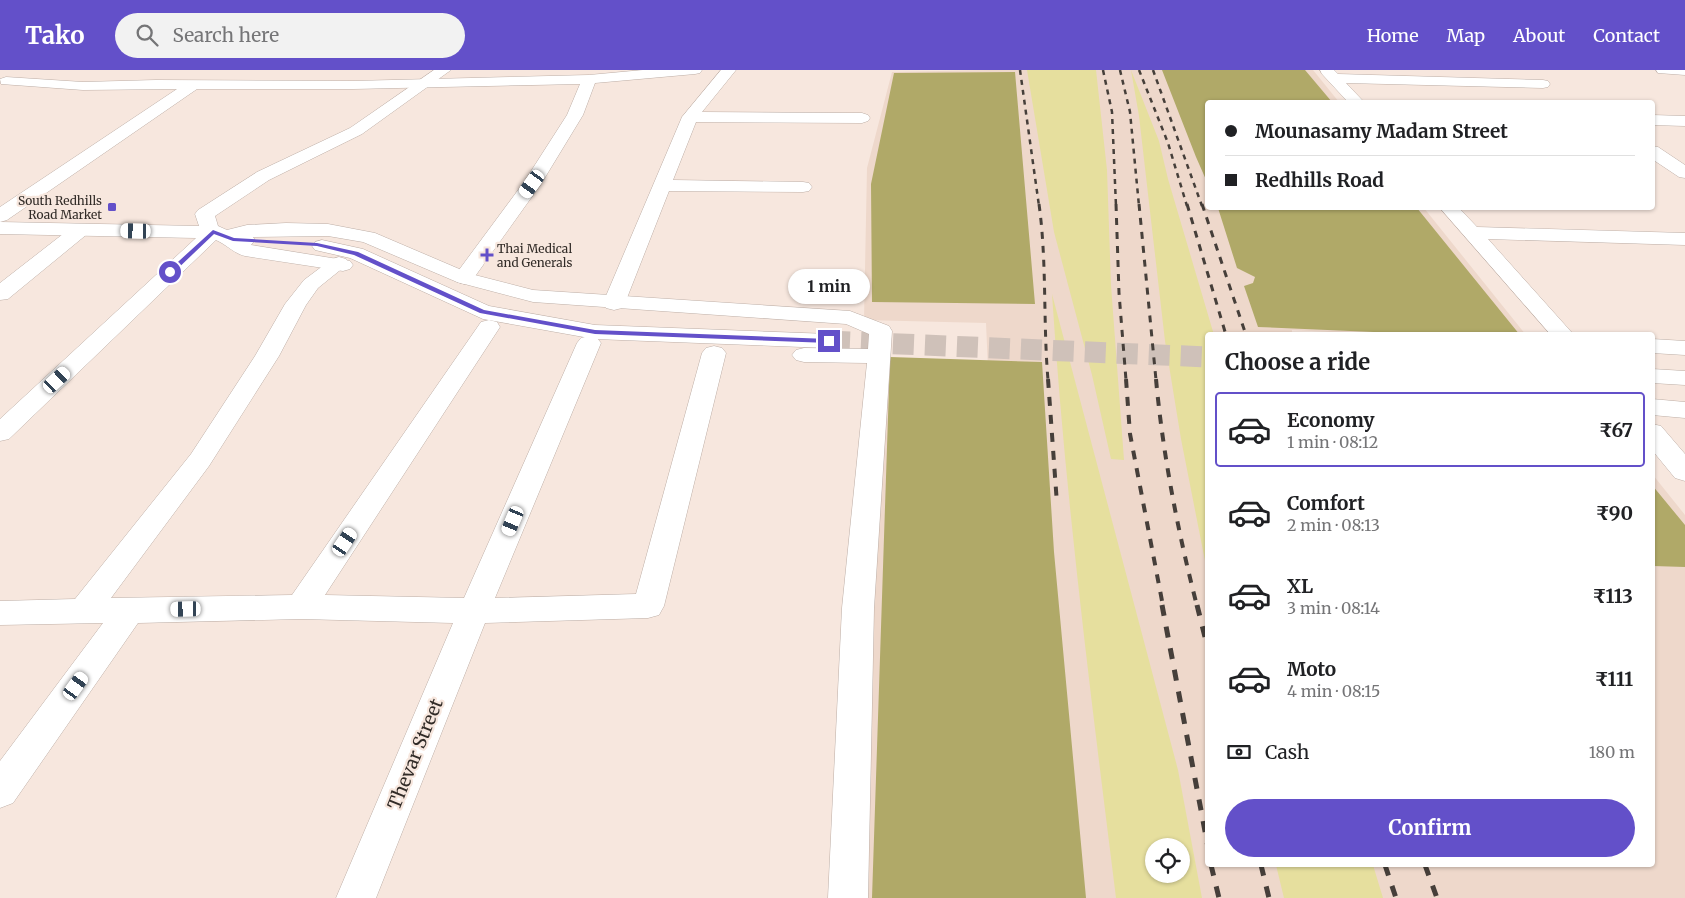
<!DOCTYPE html>
<meta charset="utf-8">
<style>
:root{--surface:#fff;--page:#f2f2f2;--text:#202124;--muted:#757577;--line:#e0e0e0;--accent:#6350c9}
body{margin:0;font-family:Merriweather,serif;background:var(--page);color:var(--text);height:100vh;display:flex;flex-direction:column;font-size:19px;white-space:nowrap}
*{box-sizing:border-box;margin:0}
p{font-size:16px;color:var(--muted)}
.icon{flex:none;width:28px;height:28px;fill:none;stroke:currentColor;stroke-width:2;stroke-linecap:round;stroke-linejoin:round}
.map{position:relative;flex:1;overflow:hidden}
.side{position:absolute;left:1205px;top:262px;width:450px;height:535px;display:flex;flex-direction:column;background:var(--surface);border-radius:5px;box-shadow:0 1px 4px #0004}
.side>*{flex:none}
.top-card{position:absolute;left:1205px;top:30px;width:450px;height:110px;border-radius:5px;box-shadow:0 1px 4px #0004;display:grid;align-content:center;height:110px;padding:0 20px;background:var(--surface)}
.tools{position:absolute;left:1145px;top:768px;display:grid;gap:10px}
.tools a{display:grid;place-items:center;width:45px;height:45px;border-radius:50%;background:var(--surface);box-shadow:0 1px 4px #0004;font-size:25px}
.end{position:absolute;width:22px;height:22px;margin:-11px;border:6px solid #6350c9;background:#fff;box-shadow:0 0 0 2px #fff}
.from{border-radius:50%}
.bubble{position:absolute;height:35px;border-radius:18px;background:var(--surface);box-shadow:0 1px 4px #0004;font-size:16px;font-weight:700;line-height:35px;text-align:center}
.car{position:absolute;width:15px;height:30px;margin:-15px -8px;border-radius:6px;box-shadow:0 0 4px 1px #0007;background:linear-gradient(#fff 24%,#345 0 40%,#fff 0 76%,#345 0 86%,#fff 0)}
.top-card b{display:flex;align-items:center;gap:18px;height:48px;font-size:19px}
.top-card b+b{border-top:1px solid var(--line)}
.top-card i{width:12px;height:12px;background:var(--text)}
ul{padding:0;list-style:none}
li{display:flex;align-items:center;gap:15px;height:75px;margin:0 10px 8px;padding:0 10px;border:2px solid transparent;border-radius:5px}
li div{flex:1}
li b{display:block;font-size:19px}
li em{font-style:normal;font-weight:700}
li.current{border-color:var(--accent)}
li>.icon{width:45px;height:45px;stroke-width:1.5}
h2{padding:0 20px;font-size:22px;line-height:60px}
.pay{display:flex;align-items:center;gap:12px;height:55px;padding:0 20px;font-size:19px}
.pay p{margin-inline-start:auto}
.cta{display:flex;gap:10px;margin-top:auto;padding:10px 20px}
.cta a{flex:1;height:58px;border-radius:30px;background:var(--accent);color:#fff;font-size:20px;font-weight:700;line-height:58px;text-align:center}
header{display:flex;align-items:center;gap:30px;box-sizing:border-box;height:70px;padding:0 25px;background:var(--accent);color:#fff}
header strong{font-size:24px}
nav{display:flex;gap:28px;margin-inline-start:auto;font-size:18px}
.search{width:350px;height:45px;background:var(--page);display:flex;align-items:center;gap:12px;box-sizing:border-box;padding:0 18px;border-radius:28px;color:var(--muted);font-size:19px}
.map>svg:first-child{display:block}
.built{fill:#eed8cb;fill-rule:evenodd}
.green{fill:#e6df9e;fill-rule:evenodd}
.forest{fill:#b0a968}
.lines{fill:none;stroke-linecap:round;stroke-linejoin:round}
.secondary-tunnel{stroke:#cfc1b9;stroke-width:21;stroke-dasharray:21 11;stroke-linecap:butt}
.street-casing{stroke:#bdaea6;stroke-width:1}
.secondary-casing{stroke:#bdaea6;stroke-width:1}
.street{fill:#fff;fill-rule:evenodd}
.secondary{fill:#fff;fill-rule:evenodd}
.rail-far3{stroke:#463f3a;stroke-width:2.5;stroke-dasharray:5 5;stroke-linecap:butt}
.rail-far2{stroke:#463f3a;stroke-width:3;stroke-dasharray:7 7;stroke-linecap:butt}
.rail-far1{stroke:#463f3a;stroke-width:4;stroke-dasharray:9 9;stroke-linecap:butt}
.rail{stroke:#463f3a;stroke-width:5;stroke-dasharray:11 11;stroke-linecap:butt}
.route{fill:#6350c9}
.poi-dot{fill:#6350c9;stroke:#f7e7de;stroke-width:2}
.labels{text-anchor:middle;dominant-baseline:central;stroke-width:4.5;stroke-linejoin:round;paint-order:stroke}
.far-poi-label{font-size:12px;fill:#312b27;stroke:#f7e7de;text-anchor:end}
.near-street-label{font-size:18px;fill:#312b27;stroke:#f7e7de}
</style>
<header>
<strong>Tako</strong>
<div class="search"><svg class="icon" aria-label="search" viewBox="0 0 24 24"><circle cx="10" cy="10" r="6"/><path d="M15 15l6 6"/></svg>Search here</div>
<nav><a>Home</a><a>Map</a><a>About</a><a>Contact</a></nav>
</header>
<div class="map">
<svg width="1685" height="828" viewBox="0 0 1685 828">
<rect width="100%" height="100%" fill="#f7e7de"/>
<!-- built -->
<path class="built" d="M989 0H1313L1339 32H1208V138H1424L1526 265H1388L1292 260V265H1208V795H1652L1653 405 1685 445V828H857L879 299H988L986 253 864 250 867 98 892 2ZM1154 776H1181V804H1154Z"/>
<!-- green -->
<path class="green" d="M1027 0H1096L1107 100 1111 215 1124 390 1111 389 1092 305 1054 162Z
M1131 0 1159 71 1168 109 1214 265H1208L1207 501 1181 369 1165 271 1139 46Z
M1052 224 1178 700 1202 828H1116C1091 627 1065 426 1052 224ZM1181 776V804H1154V776Z
M1276 795H1373L1383 828H1284Z"/>
<!-- forest -->
<path class="forest" d="M1162 0H1305L1332 32H1208L1207 112 1196 87Z
M1015 2 1035 234 872 232 871 114 894 3Z
M1218 138H1417L1520 265H1443L1258 257 1244 216 1253 213 1255 207 1237 198Z
M890 287 1042 292 1054 482 1086 828H872Z
M1652 415 1685 455V497L1653 496Z"/>
<g class="lines">
<!-- secondary-tunnel -->
<path class="secondary-tunnel" d="M829 271 1208 287"/>
<defs>
<path id="street" d="M643 0H702L700 3 695 4 595 13 583 45 541 114 471 212 464 214 457 212 453 208 524 112 567 45 580 14 353 19H197L7 150 0 152V137L177 19 83 20 1 14 0 9 6 7 83 12 156 10 353 11 589 5Z
M721 0H736L702 42 862 43 868 45 870 48 868 51 862 53 696 52 673 110 803 112 809 113 812 117 809 121 803 122 669 121 625 233 622 238 614 240 606 238 603 233 682 47Z
M1320 0H1334L1338 4 1543 10 1548 11 1550 14 1548 17 1543 18 1346 13 1364 32H1348L1322 4Z
M1656 0H1685V5L1658 3Z
M1652 45 1685 46V56L1652 55Z
M1652 76 1658 77 1685 95V108L1679 107 1652 89Z
M1440 138H1459L1477 157 1685 163V175L1488 169 1574 265H1551Z
M79 155 86 157 89 161 86 165 8 229 0 230V213L72 157Z
M339 187 346 189 349 193 318 218 306 235 279 286 209 396 111 528 292 525 481 252 489 250 497 252 500 257 325 525 464 528 577 273 581 268 589 266 597 268 601 273 495 528 636 524 702 283 706 278 714 276 722 278 726 283 664 536 659 545 648 548 485 553 376 828H336L453 553 301 549 138 553 13 733 0 738V691L103 553 0 555V531L75 529 191 384 255 286 285 234 304 210 332 189Z
M1652 269 1685 271V285L1652 283Z
M1652 329 1685 332V348L1652 345Z
M1652 354 1661 356 1685 384V411L1675 408 1652 380Z"/>
<path id="secondary" d="M434 0H451L362 64 269 110 215 146 218 156 227 160 247 155 286 153 328 154 375 163 471 204 533 220 850 241 889 256 892 261 874 538 868 828H828L842 538 867 293 804 292 796 290 792 285 796 280 804 278 868 279 869 264 846 254 533 232 457 212 363 172 328 166 253 167 255 170 251 175 350 191 353 195 350 199 343 201 245 186C235 184 227 175 216 170L9 369 0 371V349L196 168 0 164V152L199 156 195 144 198 140 257 102 350 58Z
M322 170 363 179 489 236 595 255 829 264 837 266 840 271 837 276 829 278 595 269 483 249 350 188 315 180 312 176 315 172Z
M1652 299 1685 301V315L1652 313Z"/>
</defs>
<!-- street casing -->
<use href="#street" class="street-casing"/>
<!-- secondary casing -->
<use href="#secondary" class="secondary-casing"/>
<!-- street -->
<use href="#street" class="street"/>
<!-- secondary -->
<use href="#secondary" class="secondary"/>
<!-- rail-far3 -->
<path class="rail-far3" d="M1020 0 1039 136
M1103 0 1112 42 1116 136
M1120 0 1130 42 1139 136
M1139 0 1168 73 1187 136
M1153 0 1202 136"/>
<!-- rail-far2 -->
<path class="rail-far2" d="M1039 134C1047 192 1043 252 1048 310
M1116 134 1119 223 1126 310
M1139 134 1156 310
M1187 134 1226 265
M1202 134 1246 265"/>
<!-- rail-far1 -->
<path class="rail-far1" d="M1048 309 1057 434
M1126 309 1130 364 1163 536
M1156 309C1163 386 1178 462 1197 536"/>
<!-- rail -->
<path class="rail" d="M1162 535 1208 777
M1197 535 1208 579
M1211 795 1219 828
M1261 795 1269 828
M1385 795 1396 828
M1425 795 1437 828"/>
</g>
<!-- route -->
<path class="route" d="M213 160 234 168 317 173 358 182 484 240 595 260 829 269 833 271 829 273 595 264 480 243 354 185 317 176 233 171 214 164 172 204H168V201Z"/>
<!-- markers -->
<g class="poi-dot">
<rect x="107" y="132" width="10" height="10" rx="2.5"/>
<path d="M484.5 177.5h5v5h5v5h-5v5h-5v-5h-5v-5h5z"/>
</g>
<g class="labels">
<!-- far-poi labels -->
<g class="far-poi-label">
<text x="102" y="130">South Redhills<tspan x="102" dy="14">Road Market</tspan></text>
<text x="497" y="178" text-anchor="start">Thai Medical<tspan x="497" dy="14">and Generals</tspan></text>
</g>
<!-- near-street labels -->
<g class="near-street-label">
<text transform="translate(415 684) rotate(-68)">Thevar Street</text>
</g>
</g>
</svg>
<div class="tools">
<a><svg class="icon" aria-label="locate" viewBox="0 0 24 24"><circle cx="12" cy="12" r="6"/><path d="M12 2v4M12 18v4M2 12h4M18 12h4"/></svg></a>
</div>
<i class="end from" style="left:170px;top:202px"></i>
<i class="end" style="left:829px;top:271px"></i>
<div class="bubble" style="left:788px;top:199px;width:82px">1 min</div>
<i class="car" style="left:532px;top:114px;rotate:216deg"></i>
<i class="car" style="left:136px;top:161px;rotate:271deg"></i>
<i class="car" style="left:57px;top:310px;rotate:47deg"></i>
<i class="car" style="left:513px;top:451px;rotate:203deg"></i>
<i class="car" style="left:345px;top:472px;rotate:34deg"></i>
<i class="car" style="left:186px;top:539px;rotate:269deg"></i>
<i class="car" style="left:76px;top:616px;rotate:36deg"></i>
<div class="top-card">
<b><i class="from"></i>Mounasamy Madam Street</b>
<b><i></i>Redhills Road</b>
</div>
<section class="side">
<h2>Choose a ride</h2>
<ul>
<li class="current"><svg class="icon" aria-label="car" viewBox="0 0 24 24"><path d="M5 17H2v-5l4-1 3-4h7l3 4 3 1v5h-3M9 17h6M6 11h13"/><circle cx="7" cy="17" r="2"/><circle cx="17" cy="17" r="2"/></svg><div><b>Economy</b><p>1 min · 08:12</p></div><em>₹67</em></li>
<li><svg class="icon" aria-label="car" viewBox="0 0 24 24"><path d="M5 17H2v-5l4-1 3-4h7l3 4 3 1v5h-3M9 17h6M6 11h13"/><circle cx="7" cy="17" r="2"/><circle cx="17" cy="17" r="2"/></svg><div><b>Comfort</b><p>2 min · 08:13</p></div><em>₹90</em></li>
<li><svg class="icon" aria-label="car" viewBox="0 0 24 24"><path d="M5 17H2v-5l4-1 3-4h7l3 4 3 1v5h-3M9 17h6M6 11h13"/><circle cx="7" cy="17" r="2"/><circle cx="17" cy="17" r="2"/></svg><div><b>XL</b><p>3 min · 08:14</p></div><em>₹113</em></li>
<li><svg class="icon" aria-label="car" viewBox="0 0 24 24"><path d="M5 17H2v-5l4-1 3-4h7l3 4 3 1v5h-3M9 17h6M6 11h13"/><circle cx="7" cy="17" r="2"/><circle cx="17" cy="17" r="2"/></svg><div><b>Moto</b><p>4 min · 08:15</p></div><em>₹111</em></li>
</ul>
<div class="pay"><svg class="icon" aria-label="cash" viewBox="0 0 24 24"><path d="M3 7h18v10H3z"/><circle cx="12" cy="12" r="2"/></svg>Cash<p>180 m</p></div>
<div class="cta"><a>Confirm</a></div>
</section>
</div>
